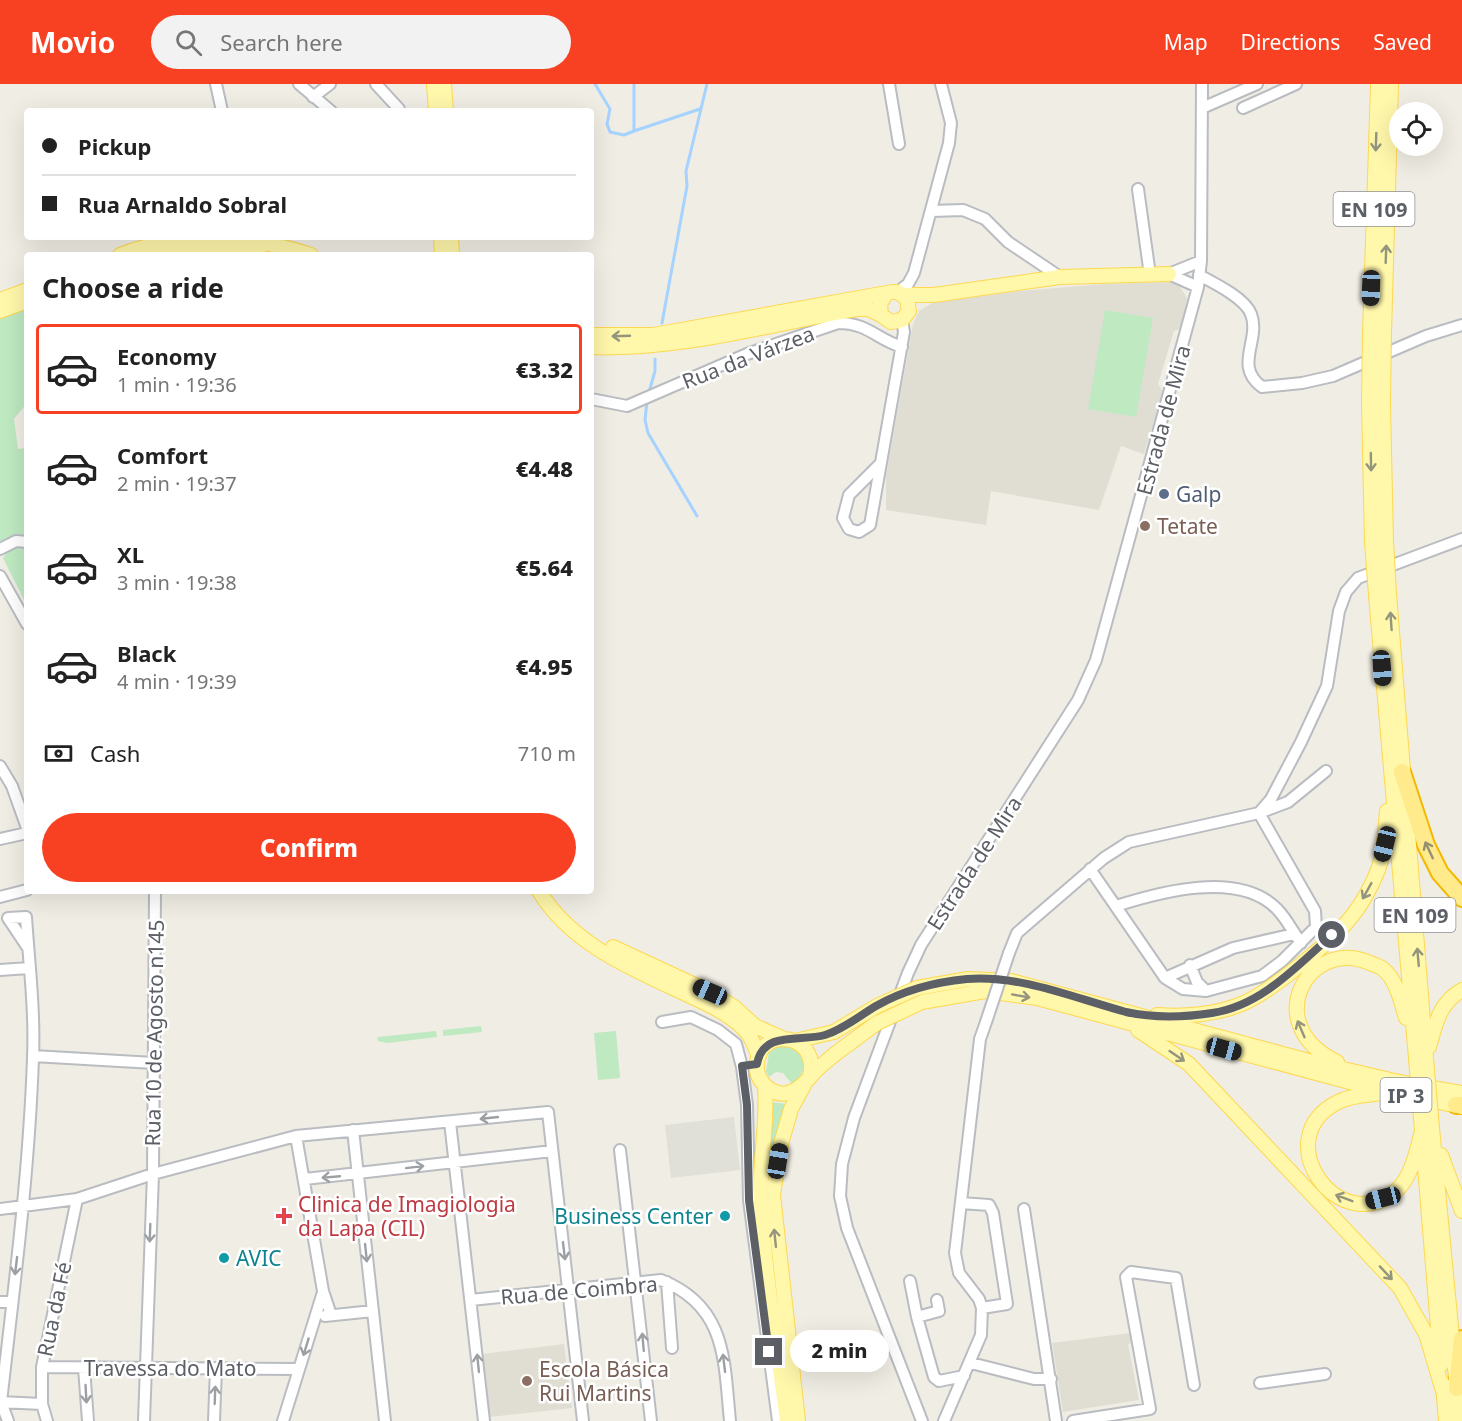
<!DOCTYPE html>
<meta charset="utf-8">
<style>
:root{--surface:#fff;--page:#f2f2f2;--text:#222;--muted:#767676;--line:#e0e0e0;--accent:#f74122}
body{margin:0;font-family:"Noto Sans",sans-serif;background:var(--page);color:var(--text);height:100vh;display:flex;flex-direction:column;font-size:22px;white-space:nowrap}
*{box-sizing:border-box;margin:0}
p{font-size:20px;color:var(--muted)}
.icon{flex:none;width:33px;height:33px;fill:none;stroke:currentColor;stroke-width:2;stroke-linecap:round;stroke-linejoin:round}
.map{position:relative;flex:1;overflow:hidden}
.drawer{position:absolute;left:24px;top:168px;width:570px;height:642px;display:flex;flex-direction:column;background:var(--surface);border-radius:6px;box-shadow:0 6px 24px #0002}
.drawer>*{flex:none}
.top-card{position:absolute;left:24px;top:24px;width:570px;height:132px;border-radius:6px;box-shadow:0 6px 24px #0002;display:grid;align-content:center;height:132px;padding:0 18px;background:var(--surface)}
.fabs{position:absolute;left:1389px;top:18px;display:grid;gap:12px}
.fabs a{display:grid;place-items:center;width:54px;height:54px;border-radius:50%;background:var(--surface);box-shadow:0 6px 24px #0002;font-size:30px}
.end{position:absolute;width:27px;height:27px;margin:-14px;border:8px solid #5c6066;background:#fff;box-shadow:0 0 0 3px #fff}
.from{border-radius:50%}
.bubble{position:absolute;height:42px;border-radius:21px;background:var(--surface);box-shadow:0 6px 24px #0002;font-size:20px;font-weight:800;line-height:42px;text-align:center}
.car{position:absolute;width:18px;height:36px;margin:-18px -9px;border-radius:8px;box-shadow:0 0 4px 2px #0007;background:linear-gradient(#222 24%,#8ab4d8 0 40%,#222 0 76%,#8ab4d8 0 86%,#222 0)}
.top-card b{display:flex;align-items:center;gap:21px;height:57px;font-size:22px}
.top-card b+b{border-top:2px solid var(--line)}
.top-card i{width:15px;height:15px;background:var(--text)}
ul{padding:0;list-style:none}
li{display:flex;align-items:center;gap:18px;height:90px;margin:0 12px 9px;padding:0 6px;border:3px solid transparent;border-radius:6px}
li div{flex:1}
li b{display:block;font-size:22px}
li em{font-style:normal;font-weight:800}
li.current{border-color:var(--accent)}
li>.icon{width:54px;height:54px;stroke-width:1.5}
h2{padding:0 18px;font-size:27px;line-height:72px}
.pay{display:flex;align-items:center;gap:15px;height:66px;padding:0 18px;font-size:22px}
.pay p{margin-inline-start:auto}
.button{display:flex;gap:12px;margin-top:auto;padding:12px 18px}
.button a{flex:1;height:69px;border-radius:36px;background:var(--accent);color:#fff;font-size:24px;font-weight:800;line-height:69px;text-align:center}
header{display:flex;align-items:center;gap:36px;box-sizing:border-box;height:84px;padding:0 30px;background:var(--accent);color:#fff}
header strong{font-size:28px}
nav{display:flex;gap:33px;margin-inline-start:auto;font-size:21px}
.search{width:420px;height:54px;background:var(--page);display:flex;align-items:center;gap:15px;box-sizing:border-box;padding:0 21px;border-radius:33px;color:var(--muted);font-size:22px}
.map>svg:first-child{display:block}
.industrial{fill:#e0dfd8}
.education{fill:#e0ddd3}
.green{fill:#bee9c1}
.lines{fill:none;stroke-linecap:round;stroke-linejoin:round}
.stream{stroke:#a5d2ff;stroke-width:3}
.minor-casing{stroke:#b9bcc1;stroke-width:14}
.major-casing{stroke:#fdd850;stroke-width:16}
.highway-casing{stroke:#f4b800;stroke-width:20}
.minor{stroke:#fff;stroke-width:10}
.major{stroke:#fff7aa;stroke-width:14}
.highway{stroke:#ffea8c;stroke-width:16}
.minor-bridge-casing{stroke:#b9bcc1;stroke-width:14;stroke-linecap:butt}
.major-bridge-casing{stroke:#fdd850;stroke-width:16;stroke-linecap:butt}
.minor-bridge{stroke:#fff;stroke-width:10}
.major-bridge{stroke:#fff7aa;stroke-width:14}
.oneway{stroke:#95957e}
.oneway2{stroke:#959073}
.oneway3{stroke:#9da0a3}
.route{stroke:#5c6066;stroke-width:8}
.service-dot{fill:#5c6f8a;stroke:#fff;stroke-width:2}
.education-dot{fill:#8d6e63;stroke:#fff;stroke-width:2}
.health-dot{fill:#e0444e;stroke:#fff;stroke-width:2}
.culture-dot{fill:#0f9aa8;stroke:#fff;stroke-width:2}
.labels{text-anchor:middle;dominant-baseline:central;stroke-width:5;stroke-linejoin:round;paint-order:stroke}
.shield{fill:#fff;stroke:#8d9094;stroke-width:1.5}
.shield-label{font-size:20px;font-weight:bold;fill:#5c6066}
.street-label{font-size:21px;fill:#5c6066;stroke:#fff}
.service-label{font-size:21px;fill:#4e5e75;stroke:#fff;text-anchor:start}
.education-label{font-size:21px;fill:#785e54;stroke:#fff;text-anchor:start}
.health-label{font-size:21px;fill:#be3a42;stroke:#fff;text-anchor:start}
.culture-label{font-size:21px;fill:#0d838f;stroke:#fff;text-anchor:end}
</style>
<header>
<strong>Movio</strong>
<div class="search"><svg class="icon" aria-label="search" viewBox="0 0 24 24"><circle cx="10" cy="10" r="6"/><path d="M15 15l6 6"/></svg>Search here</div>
<nav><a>Map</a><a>Directions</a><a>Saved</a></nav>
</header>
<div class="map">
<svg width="1462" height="1337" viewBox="0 0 1462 1337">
<rect width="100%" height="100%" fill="#f0eee4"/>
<!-- industrial -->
<path class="industrial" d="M734 1033 740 1086 671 1094 665 1041Z"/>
<!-- education -->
<path class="education" d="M1170 198 1179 201 1187 214 1182 244 1174 247 1158 300 1163 308 1144 370 1121 362 1099 426 991 407 986 441 886 426V392L913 240 919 227 932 219 1020 207 1104 200Z
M1130 1249 1131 1259 1128 1260 1139 1316 1063 1328 1052 1259Z
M564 1260 572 1324 490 1333 482 1270Z"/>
<!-- green -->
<path class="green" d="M27 222V319L14 335 18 365 25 364 27 450 0 457V233Z
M1105 226 1153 234 1136 333 1088 325Z
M22 462H27V522L3 474 8 467Z
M481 942 482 948 443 952V946Z
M436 947 437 953 387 959 378 957 377 953Z
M616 947 620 994 598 996 594 949Z
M779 962C803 960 813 987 792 1000L783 989 776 988 769 993 766 987 769 969Z
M771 1018 786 1020 768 1090 766 1119Z"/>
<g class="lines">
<!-- stream -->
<path class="stream" d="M595 0 610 25 607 40 610 48 624 51 634 47
M634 0V47L700 25
M662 239 687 102 686 87 707 0
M649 308 655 287V275
M647 317 645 336 648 349 697 432"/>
<defs>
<path id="minor" d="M216 0 222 27
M299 0 331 27
M376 0 399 25
M889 0 899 60
M313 13 330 0
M1202 24 1257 0
M1243 24 1296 0
M1138 105 1150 191
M931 127 963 126 985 135 1008 158 1060 193
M1169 190 1201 177
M1169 190 1198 203
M1199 191C1214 199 1245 214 1251 230 1261 256 1233 282 1262 303L1302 299 1333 292 1426 252 1462 241
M898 208 908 200 914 189 949 59 951 39 941 0
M591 315 627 322 747 270 838 239C868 239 876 255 902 263
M879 381 849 411 843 434 849 445 859 448 870 441 904 248 902 236
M0 465 16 457 27 458
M0 492 27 540
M0 682 12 702 27 744
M0 755 27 749
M1090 785 1165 894 1183 905 1206 907 1262 892 1282 877 1316 843 1315 827 1259 729 1288 718 1326 687
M0 813 27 806
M1116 822C1160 808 1239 786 1277 825 1286 834 1293 848 1301 859
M1009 869 1017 849 1104 774 1129 758 1259 729 1271 715 1301 658 1327 602 1339 527 1346 508 1358 494 1462 455
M1190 881 1197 898 1206 907
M0 886 29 884
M1165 894 1233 864 1294 850
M662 938 691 933 718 946 736 960 742 983 747 1021 749 1116 778 1337
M33 972 154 979
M450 1038 484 1337
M353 1046 385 1337
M296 1052 323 1207 331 1231
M620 1066 651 1337
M305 1095 552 1067
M961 1119 989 1121 993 1129 1007 1220 982 1224
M0 1125 77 1115 153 1090 296 1052 548 1028 583 1337
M1024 1125 1056 1337
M910 1197 917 1233 934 1293 939 1297 964 1292
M667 1198 672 1264
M471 1216 661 1196C727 1222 724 1277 730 1337
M0 1218H12
M325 1232 373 1227
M917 1233 939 1227 937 1216
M971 1279 1034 1295H1051
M42 1283 299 1285
M84 1284 88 1337
M1260 1299 1325 1290
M0 1318 42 1320
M8 1337 1 1318C14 1204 29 1089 33 974 35 927 29 879 26 833L8 834 28 864
M47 1337 42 1320V1283L77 1115
M144 1337 153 1090 155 807
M214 1337 216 1284
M283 1337 323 1208
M922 1337 847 1144 840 1112 842 1080 854 1034 908 889 921 861 1078 616 1096 576 1198 203 1201 177 1202 0
M944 1337 981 1251 982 1224 979 1215 959 1189 955 1169 980 955 986 938
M1073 1337 1150 1325 1126 1193 1131 1188 1176 1194 1194 1301"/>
<path id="major" d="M434 0 436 27
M444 0 446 27
M441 153 442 171
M451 153 452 171
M120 171C180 148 251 151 311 171
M164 171 233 167 260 171
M903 211H934L1060 193 1169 190
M0 216 27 206
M0 227 27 217
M1384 249 1391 0
M1370 250 1378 0
M591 251H653L892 208H898L907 215 909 227 902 236 891 238 881 231 880 220 886 210
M591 263C677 267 772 240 856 225H868L881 231
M1369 320 1372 458
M1383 320 1386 457
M1389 510 1426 974
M1376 511 1416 974
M539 807C572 861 633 885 688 911 709 921 735 932 749 951 753 957 756 966 759 972
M613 863 710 908 734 923 755 942 784 955
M917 904 968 895 1011 897 1309 977 1399 998 1462 1009
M922 918 985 907 1037 914 1357 1000 1462 1023
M1157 931C1185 933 1213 931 1239 921 1267 911 1327 861 1348 837 1360 823 1371 804 1378 786 1385 767 1385 747 1387 727
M1138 946 1189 980 1400 1204 1426 1250 1443 1307
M795 957 834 948
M1429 963C1436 939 1439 919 1462 906
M1337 978C1259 941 1308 852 1370 879 1374 881 1380 882 1383 885 1397 896 1401 918 1406 934
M810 992C820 949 760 942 757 979 756 989 760 998 768 1004 785 1017 800 1005 811 992 817 984 827 977 835 970
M765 1002C768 1041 759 1079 761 1117 764 1190 778 1264 787 1337
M1383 1009C1368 1011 1351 1011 1338 1018 1266 1054 1339 1157 1397 1106 1412 1092 1417 1066 1422 1047
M1432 1044 1460 1337
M1423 1058 1441 1281
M1441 1071 1462 1127
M1443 1300 1446 1337
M798 1337 773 1111 781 1060 791 1025 804 1001"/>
<path id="highway" d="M1402 688 1426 761 1440 789 1462 814
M1456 1021H1462
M1457 1304 1462 1255"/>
</defs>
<!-- minor casing -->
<use href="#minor" class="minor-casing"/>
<!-- major casing -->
<use href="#major" class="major-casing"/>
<!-- highway casing -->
<use href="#highway" class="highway-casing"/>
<!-- minor -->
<use href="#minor" class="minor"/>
<!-- major -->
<use href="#major" class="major"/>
<!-- highway -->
<use href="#highway" class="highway"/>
<defs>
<path id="minor-bridge" d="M986 938 1009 869"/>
<path id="major-bridge" d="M1369 320 1370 250
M1383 320 1384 249
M1386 457 1389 510
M1372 458 1376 511
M834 948 877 922 917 904
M835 970 877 939 922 918
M1416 974 1422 1047
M1426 974 1432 1044"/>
</defs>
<!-- minor-bridge casing -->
<use href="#minor-bridge" class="minor-bridge-casing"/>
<!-- major-bridge casing -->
<use href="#major-bridge" class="major-bridge-casing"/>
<!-- minor-bridge -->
<use href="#minor-bridge" class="minor-bridge"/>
<!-- major-bridge -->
<use href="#major-bridge" class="major-bridge"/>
</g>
<!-- one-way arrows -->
<defs><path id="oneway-shaft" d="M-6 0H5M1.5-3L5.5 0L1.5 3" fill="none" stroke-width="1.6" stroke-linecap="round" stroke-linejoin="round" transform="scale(1.5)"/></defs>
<g class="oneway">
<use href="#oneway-shaft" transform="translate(1376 58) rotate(92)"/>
<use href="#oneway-shaft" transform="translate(1386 170) rotate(-88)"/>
<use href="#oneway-shaft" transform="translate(621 252) rotate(178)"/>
<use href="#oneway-shaft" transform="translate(1371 378) rotate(89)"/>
<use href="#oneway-shaft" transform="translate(1391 537) rotate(-94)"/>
<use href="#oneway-shaft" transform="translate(1367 807) rotate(119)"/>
<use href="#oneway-shaft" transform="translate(1418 873) rotate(-95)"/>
<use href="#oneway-shaft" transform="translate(1021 912) rotate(10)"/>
<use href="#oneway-shaft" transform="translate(1301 945) rotate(-113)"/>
<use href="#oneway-shaft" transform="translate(1177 972) rotate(34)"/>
<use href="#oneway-shaft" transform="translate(1344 1114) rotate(-159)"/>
<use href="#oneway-shaft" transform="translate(775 1154) rotate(-96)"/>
<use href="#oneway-shaft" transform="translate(1386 1189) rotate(47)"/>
</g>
<use class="oneway2" href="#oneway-shaft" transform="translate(1429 766) rotate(-115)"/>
<g class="oneway3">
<use href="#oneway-shaft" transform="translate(489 1034) rotate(174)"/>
<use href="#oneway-shaft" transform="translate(415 1083) rotate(-7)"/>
<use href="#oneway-shaft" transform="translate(331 1093) rotate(175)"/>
<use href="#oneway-shaft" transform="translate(150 1149) rotate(92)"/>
<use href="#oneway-shaft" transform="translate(564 1167) rotate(83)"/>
<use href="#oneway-shaft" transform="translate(366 1169) rotate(84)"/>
<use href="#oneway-shaft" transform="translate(16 1182) rotate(97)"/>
<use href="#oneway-shaft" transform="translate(643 1258) rotate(-95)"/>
<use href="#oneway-shaft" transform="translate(306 1263) rotate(107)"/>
<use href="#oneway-shaft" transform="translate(478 1279) rotate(-96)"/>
<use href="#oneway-shaft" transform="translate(724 1279) rotate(-97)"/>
<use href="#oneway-shaft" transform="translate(86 1310) rotate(87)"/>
<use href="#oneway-shaft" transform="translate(215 1311) rotate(-88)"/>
</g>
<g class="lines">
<!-- route -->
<path class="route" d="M769 1268 749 1116 747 1021 742 982 757 980C763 946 801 958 825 951 844 945 859 932 876 922 904 906 935 898 967 895 1022 891 1074 914 1126 928 1153 934 1186 933 1212 929 1261 922 1297 882 1332 851"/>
</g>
<!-- markers -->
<circle class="service-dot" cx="1164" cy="410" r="6"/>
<g class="education-dot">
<circle cx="1145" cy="442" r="6"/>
<circle cx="527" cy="1297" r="6"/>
</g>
<path class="health-dot" d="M281 1123h6v6h6v6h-6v6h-6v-6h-6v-6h6z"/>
<g class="culture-dot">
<circle cx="725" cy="1132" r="6"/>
<circle cx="224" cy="1174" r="6"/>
</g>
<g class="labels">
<!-- shield labels -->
<g class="shield">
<rect x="1333.5" y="108" width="81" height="34" rx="4.5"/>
<rect x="1374.5" y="814" width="81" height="34" rx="4.5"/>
<rect x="1380.5" y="994" width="51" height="34" rx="4.5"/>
</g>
<g class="shield-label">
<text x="1374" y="125">EN 109</text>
<text x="1415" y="831">EN 109</text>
<text x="1406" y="1011">IP 3</text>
</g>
<!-- street labels -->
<g class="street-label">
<text transform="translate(748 273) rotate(-21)">Rua da Várzea</text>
<text transform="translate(1163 336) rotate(-75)">Estrada de Mira</text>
<text transform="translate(974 779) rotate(-57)">Estrada de Mira</text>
<text transform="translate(154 949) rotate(-89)">Rua 10 de Agosto n145</text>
<text transform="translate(579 1206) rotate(-5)">Rua de Coimbra</text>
<text transform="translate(54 1225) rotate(-78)">Rua da Fé</text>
<text x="170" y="1284">Travessa do Mato</text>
</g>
<!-- service labels -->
<g class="service-label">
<text x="1176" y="410">Galp</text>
</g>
<!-- education labels -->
<g class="education-label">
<text x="1157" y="442">Tetate</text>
<text x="539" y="1285">Escola Básica<tspan x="539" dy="24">Rui Martins</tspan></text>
</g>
<!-- health labels -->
<g class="health-label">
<text x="298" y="1120">Clinica de Imagiologia<tspan x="298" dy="24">da Lapa (CIL)</tspan></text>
</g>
<!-- culture labels -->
<g class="culture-label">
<text x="713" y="1132">Business Center</text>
<text x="236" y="1174" text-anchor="start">AVIC</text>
</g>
</g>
</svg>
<div class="fabs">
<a><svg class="icon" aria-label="locate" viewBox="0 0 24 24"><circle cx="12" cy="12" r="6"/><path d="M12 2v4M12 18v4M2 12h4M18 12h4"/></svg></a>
</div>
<i class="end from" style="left:1332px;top:851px"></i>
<i class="end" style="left:769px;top:1268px"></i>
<div class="bubble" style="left:790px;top:1246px;width:99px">2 min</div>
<i class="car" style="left:1371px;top:204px;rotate:182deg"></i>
<i class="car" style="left:1382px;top:584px;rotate:176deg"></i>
<i class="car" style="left:1385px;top:760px;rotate:194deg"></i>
<i class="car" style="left:710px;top:908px;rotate:294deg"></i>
<i class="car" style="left:1224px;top:965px;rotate:105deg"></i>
<i class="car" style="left:778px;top:1077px;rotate:9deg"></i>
<i class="car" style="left:1383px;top:1114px;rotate:256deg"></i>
<div class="top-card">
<b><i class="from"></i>Pickup</b>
<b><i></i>Rua Arnaldo Sobral</b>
</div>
<section class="drawer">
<h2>Choose a ride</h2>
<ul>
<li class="current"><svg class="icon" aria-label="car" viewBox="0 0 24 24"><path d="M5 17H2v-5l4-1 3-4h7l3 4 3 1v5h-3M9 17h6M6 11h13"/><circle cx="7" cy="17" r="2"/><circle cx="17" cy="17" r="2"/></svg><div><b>Economy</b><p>1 min · 19:36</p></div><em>€3.32</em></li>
<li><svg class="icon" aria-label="car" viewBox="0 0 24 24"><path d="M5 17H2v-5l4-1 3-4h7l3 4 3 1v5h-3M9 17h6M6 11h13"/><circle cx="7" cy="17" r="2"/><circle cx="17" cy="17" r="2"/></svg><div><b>Comfort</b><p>2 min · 19:37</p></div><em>€4.48</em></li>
<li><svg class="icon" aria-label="car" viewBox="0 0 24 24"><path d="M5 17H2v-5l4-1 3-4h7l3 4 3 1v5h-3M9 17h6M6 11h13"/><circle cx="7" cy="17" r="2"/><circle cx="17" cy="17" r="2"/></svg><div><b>XL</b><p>3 min · 19:38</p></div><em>€5.64</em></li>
<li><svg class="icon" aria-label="car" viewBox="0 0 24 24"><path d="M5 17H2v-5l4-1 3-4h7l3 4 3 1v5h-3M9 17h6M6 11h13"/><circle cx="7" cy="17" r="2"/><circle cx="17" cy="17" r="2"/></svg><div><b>Black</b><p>4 min · 19:39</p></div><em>€4.95</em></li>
</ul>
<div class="pay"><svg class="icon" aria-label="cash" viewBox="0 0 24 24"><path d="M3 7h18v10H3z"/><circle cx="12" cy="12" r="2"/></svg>Cash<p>710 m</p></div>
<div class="button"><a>Confirm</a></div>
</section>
</div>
